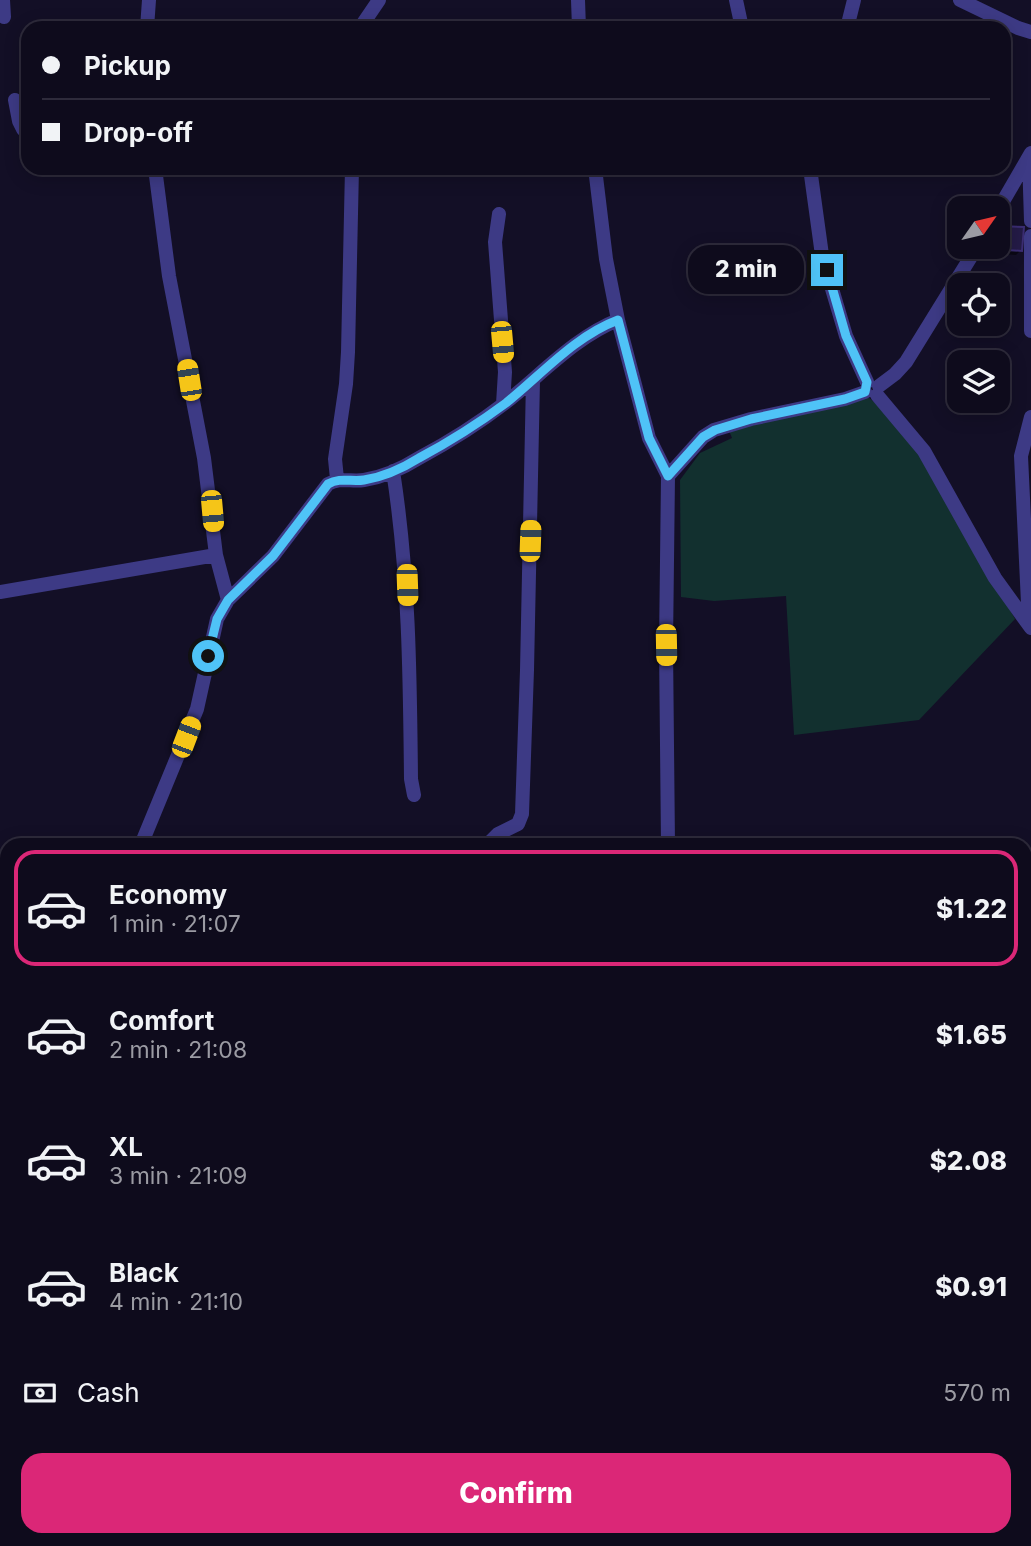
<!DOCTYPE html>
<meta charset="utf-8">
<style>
:root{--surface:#0e0b1c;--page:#1c1929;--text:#f1f3f6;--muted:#9b9ba3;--line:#2e2b3b;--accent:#db2777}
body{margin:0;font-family:Inter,sans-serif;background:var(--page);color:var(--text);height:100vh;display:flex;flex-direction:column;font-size:26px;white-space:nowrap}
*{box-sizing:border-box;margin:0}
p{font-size:23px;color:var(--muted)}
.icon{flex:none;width:38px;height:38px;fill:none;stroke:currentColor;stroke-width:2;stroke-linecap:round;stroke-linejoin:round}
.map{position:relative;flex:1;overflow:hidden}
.panel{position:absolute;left:0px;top:838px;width:1032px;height:709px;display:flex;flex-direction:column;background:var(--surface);border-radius:21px 21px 0 0;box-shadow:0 4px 18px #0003,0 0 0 2px var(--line)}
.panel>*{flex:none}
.hud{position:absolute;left:21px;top:21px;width:990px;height:154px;border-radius:21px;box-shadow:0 4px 18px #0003,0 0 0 2px var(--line);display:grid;align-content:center;height:154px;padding:0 21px;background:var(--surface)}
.needle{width:46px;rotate:56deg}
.buttons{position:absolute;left:947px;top:196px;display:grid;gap:14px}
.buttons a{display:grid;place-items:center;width:63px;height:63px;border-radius:14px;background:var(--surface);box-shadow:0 4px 18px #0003,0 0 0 2px var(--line);font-size:35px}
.end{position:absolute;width:32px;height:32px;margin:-16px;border:9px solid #4fc3f7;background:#111;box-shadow:0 0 0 4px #111}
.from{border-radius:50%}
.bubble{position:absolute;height:49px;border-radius:21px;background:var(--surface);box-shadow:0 4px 18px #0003,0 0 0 2px var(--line);font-size:23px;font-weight:800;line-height:49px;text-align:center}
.car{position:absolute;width:21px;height:42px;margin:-21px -10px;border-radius:9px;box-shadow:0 0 5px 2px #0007;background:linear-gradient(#f5c518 24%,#345 0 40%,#f5c518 0 76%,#345 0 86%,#f5c518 0)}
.hud b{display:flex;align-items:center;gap:24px;height:66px;font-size:26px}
.hud b+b{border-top:2px solid var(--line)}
.hud i{width:18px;height:18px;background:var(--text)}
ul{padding:12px 0 0;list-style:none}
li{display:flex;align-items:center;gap:21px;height:116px;margin:0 14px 10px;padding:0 7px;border:4px solid transparent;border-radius:21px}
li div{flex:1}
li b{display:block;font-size:26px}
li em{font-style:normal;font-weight:800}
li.current{border-color:var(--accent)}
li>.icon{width:63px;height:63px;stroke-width:1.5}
.pay{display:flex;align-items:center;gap:18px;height:77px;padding:0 21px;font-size:26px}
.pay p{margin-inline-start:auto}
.button{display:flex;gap:14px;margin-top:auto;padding:14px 21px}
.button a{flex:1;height:80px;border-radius:21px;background:var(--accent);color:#fff;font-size:28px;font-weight:800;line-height:80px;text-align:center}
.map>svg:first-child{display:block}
.green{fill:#12302f}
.shadow{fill:#0007}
.building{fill:#241b47;stroke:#3b2d73;stroke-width:2}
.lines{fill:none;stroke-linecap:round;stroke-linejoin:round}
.minor{stroke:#3d3a85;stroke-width:14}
.primary{stroke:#c25bff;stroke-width:18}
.route{stroke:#4fc3f7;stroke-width:9}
</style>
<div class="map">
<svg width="1031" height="1546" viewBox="0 0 1031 1546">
<rect width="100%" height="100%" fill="#130f26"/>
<!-- green -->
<path class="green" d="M868 397 905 428 964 526 1015 619 919 720 794 735 786 596 714 601 681 597 680 480 700 453 732 438 728 428Z"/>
<!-- shadow -->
<path class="shadow" d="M998 227 1022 229 1021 250 1016 255 989 253V247H998Z"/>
<!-- building -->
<path class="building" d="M998 226 1024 227 1022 251 992 249 993 247H998Z"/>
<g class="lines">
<!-- minor -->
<path class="minor" d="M3 0 4 17
M578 0 579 28
M736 0 742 28
M960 0 1018 28 1031 32
M147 28 149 0
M360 28 379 0
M847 28 854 0
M15 100 19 121 23 129H28
M1029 157 1031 221
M155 168 169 276 204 458 216 555 228 600
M595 168 606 259 618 320
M810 168 822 255 846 336 867 382
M998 210 1031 153
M499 214 495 242 505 372 503 404
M1031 236V331
M879 386 895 374 906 362 977 247
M877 395 924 451 995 578 1031 628
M393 471C409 574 410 675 411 779L414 795
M337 479 335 459 346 384 348 352 352 168
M0 592 216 555
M1029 624 1021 456 1031 417
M141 845 197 709 217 619 228 600 273 556 328 484C340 477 351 482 364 480 383 477 403 468 419 458 449 442 479 423 505 403 541 375 575 337 618 320L649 438 668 476
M487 845 498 834 518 824 522 814 527 670 533 380
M668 845 666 645 668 476 703 437 714 430 751 419 845 399 865 392
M1026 961 1031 957
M0 1020 7 1011
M401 1540 402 1546
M595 1540 596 1546
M538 1546V1540"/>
<!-- primary -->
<path class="primary" d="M1026 1141 1031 1126
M884 1546 886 1540"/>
</g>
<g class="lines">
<!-- route -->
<path class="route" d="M208 656 217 619 228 600 273 556 328 484C340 477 351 482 364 480 383 477 403 468 419 458 449 442 479 423 506 403 541 375 575 336 618 320L649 438 668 476 703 437 715 430 751 419 845 399 865 392 867 382 846 336 827 270"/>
</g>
</svg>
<div class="buttons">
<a><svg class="needle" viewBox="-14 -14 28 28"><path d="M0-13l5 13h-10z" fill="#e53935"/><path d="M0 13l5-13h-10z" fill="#9b9ba3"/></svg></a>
<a><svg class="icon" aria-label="locate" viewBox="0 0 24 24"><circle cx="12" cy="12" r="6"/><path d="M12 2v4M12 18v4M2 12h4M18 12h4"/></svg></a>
<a><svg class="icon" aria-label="layers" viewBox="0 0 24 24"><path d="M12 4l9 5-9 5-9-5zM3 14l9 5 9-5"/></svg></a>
</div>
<i class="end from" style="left:208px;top:656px"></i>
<i class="end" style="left:827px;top:270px"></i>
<div class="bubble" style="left:688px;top:245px;width:116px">2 min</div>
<i class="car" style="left:502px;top:342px;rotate:175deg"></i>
<i class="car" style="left:189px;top:380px;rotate:351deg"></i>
<i class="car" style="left:212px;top:511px;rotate:175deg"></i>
<i class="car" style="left:530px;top:541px;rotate:2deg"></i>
<i class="car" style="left:407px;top:585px;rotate:178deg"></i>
<i class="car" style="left:666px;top:645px;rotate:179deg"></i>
<i class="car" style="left:186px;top:737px;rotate:21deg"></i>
<div class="hud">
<b><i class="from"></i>Pickup</b>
<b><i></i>Drop-off</b>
</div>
<section class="panel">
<ul>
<li class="current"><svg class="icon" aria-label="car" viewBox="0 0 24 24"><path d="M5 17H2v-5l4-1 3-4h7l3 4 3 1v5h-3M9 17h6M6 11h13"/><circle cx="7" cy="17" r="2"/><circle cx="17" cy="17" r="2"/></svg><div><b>Economy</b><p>1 min · 21:07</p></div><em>$1.22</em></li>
<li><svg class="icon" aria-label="car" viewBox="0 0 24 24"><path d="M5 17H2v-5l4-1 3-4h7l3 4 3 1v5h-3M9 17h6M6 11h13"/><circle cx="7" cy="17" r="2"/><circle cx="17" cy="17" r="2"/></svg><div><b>Comfort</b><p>2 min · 21:08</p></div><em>$1.65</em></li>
<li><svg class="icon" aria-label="car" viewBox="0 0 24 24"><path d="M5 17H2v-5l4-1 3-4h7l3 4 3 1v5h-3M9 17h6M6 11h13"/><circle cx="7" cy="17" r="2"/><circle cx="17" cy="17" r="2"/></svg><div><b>XL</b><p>3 min · 21:09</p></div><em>$2.08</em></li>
<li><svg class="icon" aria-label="car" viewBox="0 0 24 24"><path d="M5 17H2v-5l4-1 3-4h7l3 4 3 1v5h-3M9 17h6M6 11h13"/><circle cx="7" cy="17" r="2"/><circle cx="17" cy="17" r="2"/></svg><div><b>Black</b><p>4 min · 21:10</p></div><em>$0.91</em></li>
</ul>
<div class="pay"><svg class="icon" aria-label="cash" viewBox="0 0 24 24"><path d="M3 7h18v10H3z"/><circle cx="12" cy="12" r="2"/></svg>Cash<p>570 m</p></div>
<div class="button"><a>Confirm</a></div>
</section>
</div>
